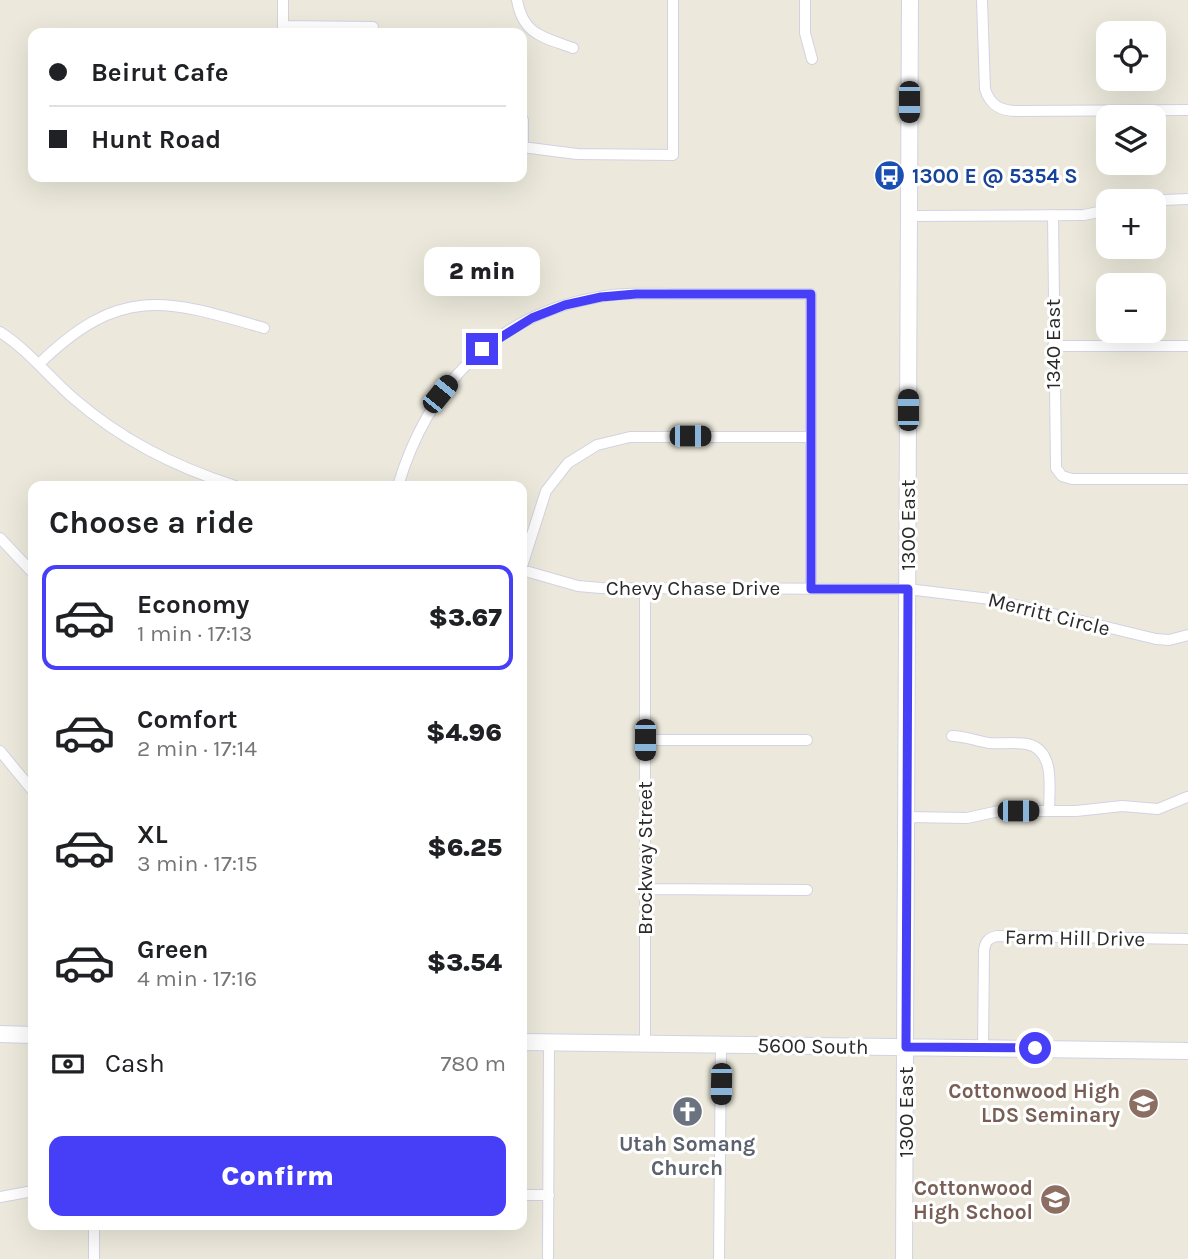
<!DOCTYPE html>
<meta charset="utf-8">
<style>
:root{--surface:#fff;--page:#f2f2f2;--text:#202124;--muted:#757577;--line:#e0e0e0;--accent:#473ef8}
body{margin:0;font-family:Karla,sans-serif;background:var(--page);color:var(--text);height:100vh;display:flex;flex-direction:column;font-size:26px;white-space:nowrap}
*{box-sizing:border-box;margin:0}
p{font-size:23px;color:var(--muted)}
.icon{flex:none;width:38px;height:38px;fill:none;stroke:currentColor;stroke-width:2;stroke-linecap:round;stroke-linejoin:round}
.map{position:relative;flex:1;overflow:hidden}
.side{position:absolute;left:28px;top:481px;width:499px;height:749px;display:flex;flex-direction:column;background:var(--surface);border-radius:14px;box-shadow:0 7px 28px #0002}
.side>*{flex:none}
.guide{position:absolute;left:28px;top:28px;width:499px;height:154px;border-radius:14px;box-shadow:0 7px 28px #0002;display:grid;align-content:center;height:154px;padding:0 21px;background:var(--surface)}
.controls{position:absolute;left:1096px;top:21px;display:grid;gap:14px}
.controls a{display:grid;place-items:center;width:70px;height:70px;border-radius:14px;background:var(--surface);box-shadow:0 7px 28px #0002;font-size:35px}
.end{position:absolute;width:32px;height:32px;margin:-16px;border:9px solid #473ef8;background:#fff;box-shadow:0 0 0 4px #fff}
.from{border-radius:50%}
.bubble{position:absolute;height:49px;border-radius:14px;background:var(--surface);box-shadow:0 7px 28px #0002;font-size:23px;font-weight:800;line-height:49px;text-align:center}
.car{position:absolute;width:21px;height:42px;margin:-21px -10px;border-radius:9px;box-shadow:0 0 5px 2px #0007;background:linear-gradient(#222 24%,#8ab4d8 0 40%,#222 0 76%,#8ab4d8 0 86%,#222 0)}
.guide b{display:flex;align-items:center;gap:24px;height:66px;font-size:26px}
.guide b+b{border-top:2px solid var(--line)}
.guide i{width:18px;height:18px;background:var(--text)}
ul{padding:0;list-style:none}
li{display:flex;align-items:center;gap:21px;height:105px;margin:0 14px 10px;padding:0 7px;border:4px solid transparent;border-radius:14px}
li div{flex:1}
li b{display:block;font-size:26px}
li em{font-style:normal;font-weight:800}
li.current{border-color:var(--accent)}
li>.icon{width:63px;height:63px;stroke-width:1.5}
h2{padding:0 21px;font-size:32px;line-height:84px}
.pay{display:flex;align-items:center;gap:18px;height:77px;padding:0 21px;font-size:26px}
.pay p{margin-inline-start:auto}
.action{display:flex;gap:14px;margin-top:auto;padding:14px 21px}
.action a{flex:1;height:80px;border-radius:14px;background:var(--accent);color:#fff;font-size:28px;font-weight:800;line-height:80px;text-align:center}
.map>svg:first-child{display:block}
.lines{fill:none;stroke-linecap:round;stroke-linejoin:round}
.minor-casing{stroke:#d2d2e3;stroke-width:12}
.secondary-casing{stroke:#d2d2e3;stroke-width:18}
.minor{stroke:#fff;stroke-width:10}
.secondary{stroke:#fff;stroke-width:16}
.route{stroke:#473ef8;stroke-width:9}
.labels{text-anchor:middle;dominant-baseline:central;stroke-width:6;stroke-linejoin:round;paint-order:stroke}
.transit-label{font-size:21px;font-weight:bold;fill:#164399;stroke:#fff;text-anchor:start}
.street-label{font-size:21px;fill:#2a2a2a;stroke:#fff}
.education-label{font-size:21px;font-weight:bold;fill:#785e54;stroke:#fff;text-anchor:end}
.worship-label{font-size:21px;font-weight:bold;fill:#5b616d;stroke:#fff}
</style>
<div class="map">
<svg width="1188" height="1259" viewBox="0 0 1188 1259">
<rect width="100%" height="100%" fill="#ece9dc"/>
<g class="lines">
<defs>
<path id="minor" d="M517 0C523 35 543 37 573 48
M805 0V33L812 59
M982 0 985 89C990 105 1000 111 1017 111L1188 110
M283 26 373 27
M283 32V0
M523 120V147
M522 147 577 154 673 155V0
M1140 201 1188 199
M1053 215 1056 468 1062 476 1072 479H1188
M909 216 1084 215 1108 210
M0 332C28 350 47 375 72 397 120 439 173 466 235 486
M1053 346H1188
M39 364C120 285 165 299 264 328
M398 486C427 388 493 315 599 297 627 292 655 294 684 294 726 294 769 294 811 294V589
M0 538 33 573
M522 566 546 491 568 463 597 445 630 437H811
M522 570 578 586 601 588 908 589 990 599 1156 639 1169 640 1188 635
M645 588V1043
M952 736C965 736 976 741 989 743 1002 744 1015 742 1027 744 1056 750 1049 789 1049 811
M645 740H807
M0 751 33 791
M907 817 967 818 999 811H1076L1122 806 1158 809 1187 797
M645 889 807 890
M983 1048 984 951C985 942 988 938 997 936L1188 939
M522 1195H549
M0 1197 33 1191
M94 1259V1225
M548 1259 549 1042
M719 1259 721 1045"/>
<path id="secondary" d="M0 1034 33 1035
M522 1042 1188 1051
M904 1259 910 0"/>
</defs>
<!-- minor casing -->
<use href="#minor" class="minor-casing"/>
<!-- secondary casing -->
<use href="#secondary" class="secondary-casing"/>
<!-- minor -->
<use href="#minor" class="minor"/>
<!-- secondary -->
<use href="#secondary" class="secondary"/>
</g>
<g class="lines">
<!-- route -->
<path class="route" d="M482 349 532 318 565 305 601 297 636 294H811V589H908L906 1047 1035 1048"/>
</g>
<!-- icons -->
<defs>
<symbol id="bus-disc" viewBox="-11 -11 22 22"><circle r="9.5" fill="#1a4fb4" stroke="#fff"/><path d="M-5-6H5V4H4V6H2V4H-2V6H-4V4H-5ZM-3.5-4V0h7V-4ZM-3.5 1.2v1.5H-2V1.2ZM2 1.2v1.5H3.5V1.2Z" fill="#fff"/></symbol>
<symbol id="school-disc" viewBox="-11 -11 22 22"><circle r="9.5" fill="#8d6e63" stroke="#fff"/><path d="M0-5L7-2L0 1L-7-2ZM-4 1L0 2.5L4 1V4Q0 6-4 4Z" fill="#fff"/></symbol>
<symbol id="church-disc" viewBox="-11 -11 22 22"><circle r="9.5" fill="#6b7280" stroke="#fff"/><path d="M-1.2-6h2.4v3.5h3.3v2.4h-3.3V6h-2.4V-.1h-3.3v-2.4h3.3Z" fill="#fff"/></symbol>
</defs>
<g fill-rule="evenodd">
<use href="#bus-disc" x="872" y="158" width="35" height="35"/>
<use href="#school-disc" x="1126" y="1086" width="35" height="35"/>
<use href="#church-disc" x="670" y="1094" width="35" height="35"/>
<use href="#school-disc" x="1038" y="1182" width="35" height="35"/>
</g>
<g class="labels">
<!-- transit labels -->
<g class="transit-label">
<text x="912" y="176">1300 E @ 5354 S</text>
</g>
<!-- street labels -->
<g class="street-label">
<text transform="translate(1053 344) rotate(-90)">1340 East</text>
<text transform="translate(908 525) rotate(-90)">1300 East</text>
<text x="693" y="588">Chevy Chase Drive</text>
<text transform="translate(1049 614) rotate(14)">Merritt Circle</text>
<text transform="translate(645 858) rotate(-90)">Brockway Street</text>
<text transform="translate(1075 938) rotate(1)">Farm Hill Drive</text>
<text transform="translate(813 1046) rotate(1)">5600 South</text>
<text transform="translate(906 1112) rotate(-90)">1300 East</text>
</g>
<!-- education labels -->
<g class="education-label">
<text x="1120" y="1091">Cottonwood High<tspan x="1120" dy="24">LDS Seminary</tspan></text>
<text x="1033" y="1188">Cottonwood<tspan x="1033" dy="24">High School</tspan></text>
</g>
<!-- worship labels -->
<g class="worship-label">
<text x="687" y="1144">Utah Somang<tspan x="687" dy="24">Church</tspan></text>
</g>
</g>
</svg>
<div class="controls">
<a><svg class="icon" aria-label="locate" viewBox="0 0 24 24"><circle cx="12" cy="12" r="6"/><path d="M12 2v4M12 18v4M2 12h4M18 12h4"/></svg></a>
<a><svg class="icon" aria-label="layers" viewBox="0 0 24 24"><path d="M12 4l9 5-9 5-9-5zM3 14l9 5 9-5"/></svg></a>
<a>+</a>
<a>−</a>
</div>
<i class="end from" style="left:1035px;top:1048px"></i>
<i class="end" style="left:482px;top:349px"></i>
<div class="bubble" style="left:424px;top:247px;width:116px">2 min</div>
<i class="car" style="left:909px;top:102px;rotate:180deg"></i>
<i class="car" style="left:440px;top:394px;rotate:39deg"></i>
<i class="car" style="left:908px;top:410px;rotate:0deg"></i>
<i class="car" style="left:690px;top:436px;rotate:90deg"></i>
<i class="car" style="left:645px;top:740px;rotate:180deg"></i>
<i class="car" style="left:1018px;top:811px;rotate:90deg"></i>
<i class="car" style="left:721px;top:1084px;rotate:181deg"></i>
<div class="guide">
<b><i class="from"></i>Beirut Cafe</b>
<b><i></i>Hunt Road</b>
</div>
<section class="side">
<h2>Choose a ride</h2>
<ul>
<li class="current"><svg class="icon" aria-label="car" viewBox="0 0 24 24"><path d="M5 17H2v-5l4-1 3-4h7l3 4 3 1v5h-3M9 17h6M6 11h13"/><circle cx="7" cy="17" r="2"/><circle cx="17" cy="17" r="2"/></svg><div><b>Economy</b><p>1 min · 17:13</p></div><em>$3.67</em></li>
<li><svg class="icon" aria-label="car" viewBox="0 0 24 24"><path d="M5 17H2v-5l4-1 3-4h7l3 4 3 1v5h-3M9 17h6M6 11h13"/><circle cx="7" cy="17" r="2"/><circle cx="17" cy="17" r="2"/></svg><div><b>Comfort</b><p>2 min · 17:14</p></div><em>$4.96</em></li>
<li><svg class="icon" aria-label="car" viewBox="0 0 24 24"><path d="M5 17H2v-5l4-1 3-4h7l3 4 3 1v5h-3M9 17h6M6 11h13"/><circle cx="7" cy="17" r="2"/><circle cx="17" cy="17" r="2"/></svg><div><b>XL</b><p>3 min · 17:15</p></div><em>$6.25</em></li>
<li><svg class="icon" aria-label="car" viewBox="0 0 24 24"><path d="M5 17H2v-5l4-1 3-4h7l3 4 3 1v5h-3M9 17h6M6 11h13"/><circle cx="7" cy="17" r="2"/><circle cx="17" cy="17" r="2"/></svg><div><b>Green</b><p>4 min · 17:16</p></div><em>$3.54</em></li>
</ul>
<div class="pay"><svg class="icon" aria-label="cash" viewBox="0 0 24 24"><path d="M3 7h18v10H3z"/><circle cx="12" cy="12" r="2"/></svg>Cash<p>780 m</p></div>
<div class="action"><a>Confirm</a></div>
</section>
</div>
